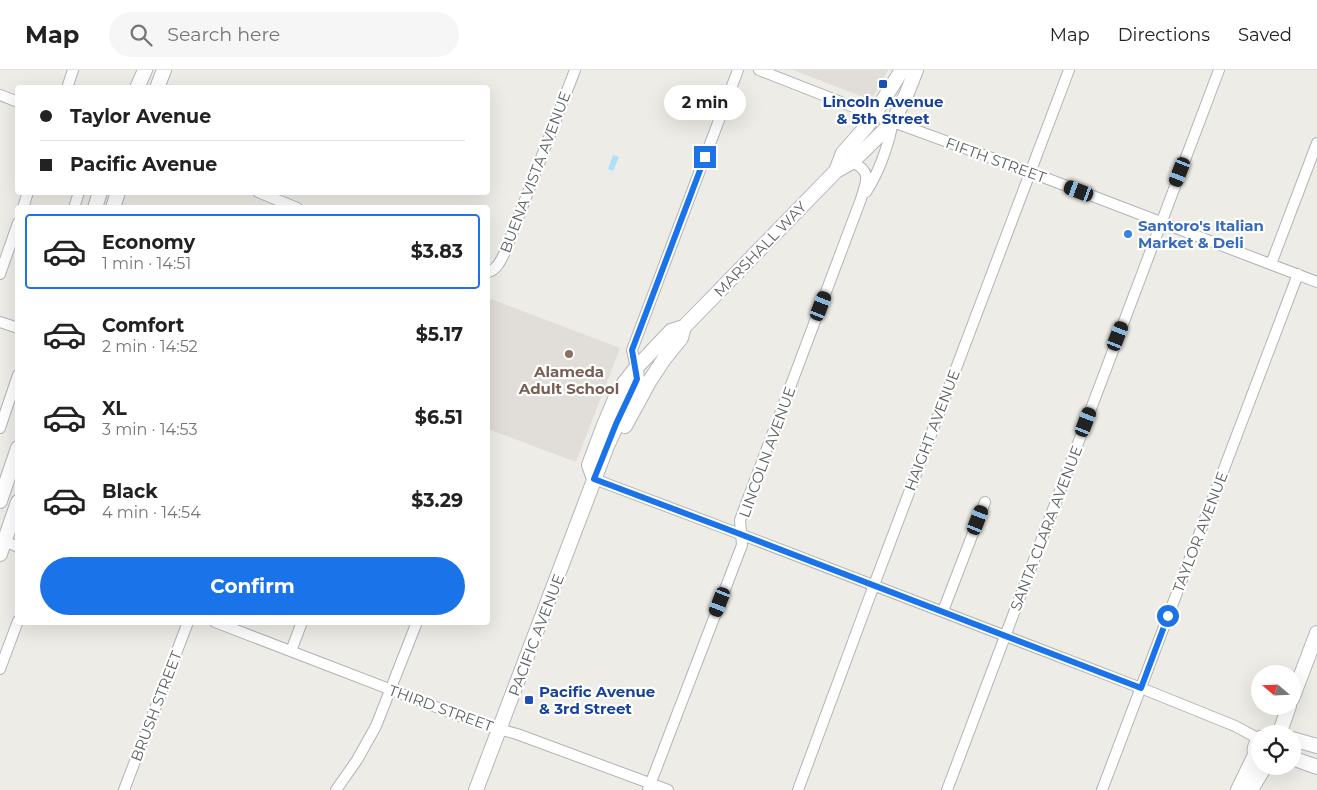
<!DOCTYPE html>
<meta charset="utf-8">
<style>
:root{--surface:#fff;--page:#f6f6f6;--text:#222;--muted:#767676;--line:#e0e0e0;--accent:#1a73e8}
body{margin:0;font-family:Montserrat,sans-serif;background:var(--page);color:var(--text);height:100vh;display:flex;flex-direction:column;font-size:19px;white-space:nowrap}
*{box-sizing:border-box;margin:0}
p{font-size:16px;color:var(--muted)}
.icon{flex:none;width:28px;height:28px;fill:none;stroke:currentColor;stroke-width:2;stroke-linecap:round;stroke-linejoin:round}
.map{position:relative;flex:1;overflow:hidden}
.side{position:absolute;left:15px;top:135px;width:475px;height:420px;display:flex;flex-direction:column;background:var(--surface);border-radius:5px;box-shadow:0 5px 20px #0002}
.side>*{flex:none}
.hud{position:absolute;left:15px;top:15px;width:475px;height:110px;border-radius:5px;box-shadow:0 5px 20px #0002;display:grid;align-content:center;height:110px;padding:0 25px;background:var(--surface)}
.needle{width:32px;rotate:289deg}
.tools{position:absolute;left:1251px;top:595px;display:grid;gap:10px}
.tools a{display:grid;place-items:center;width:50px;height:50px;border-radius:50%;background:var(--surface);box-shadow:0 5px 20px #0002;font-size:25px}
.end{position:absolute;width:22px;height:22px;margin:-11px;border:6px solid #1a73e8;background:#fff;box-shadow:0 0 0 2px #fff}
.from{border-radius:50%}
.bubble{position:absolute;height:35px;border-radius:18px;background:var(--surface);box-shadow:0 5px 20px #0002;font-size:16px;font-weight:700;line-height:35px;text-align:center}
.car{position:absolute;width:15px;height:30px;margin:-15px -8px;border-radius:6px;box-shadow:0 0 4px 1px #0007;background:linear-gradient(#222 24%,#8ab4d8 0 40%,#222 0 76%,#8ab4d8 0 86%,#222 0)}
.hud b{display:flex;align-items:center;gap:18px;height:48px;font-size:19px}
.hud b+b{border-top:1px solid var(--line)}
.hud i{width:12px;height:12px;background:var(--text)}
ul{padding:9px 0 0;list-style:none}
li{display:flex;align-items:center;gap:15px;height:75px;margin:0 10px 8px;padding:0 15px;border:2px solid transparent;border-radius:5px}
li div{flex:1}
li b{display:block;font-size:19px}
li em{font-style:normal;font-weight:700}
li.on{border-color:var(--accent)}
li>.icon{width:45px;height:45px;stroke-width:1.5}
.action{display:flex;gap:10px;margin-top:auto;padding:10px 25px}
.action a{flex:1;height:58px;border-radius:30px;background:var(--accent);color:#fff;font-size:20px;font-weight:700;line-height:58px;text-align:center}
header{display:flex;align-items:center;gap:30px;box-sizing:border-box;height:70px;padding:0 25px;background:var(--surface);border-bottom:1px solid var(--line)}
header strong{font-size:24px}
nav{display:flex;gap:28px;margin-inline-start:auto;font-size:18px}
.search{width:350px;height:45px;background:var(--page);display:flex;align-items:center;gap:12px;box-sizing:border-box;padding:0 18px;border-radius:28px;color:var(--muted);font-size:19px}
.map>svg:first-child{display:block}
.education{fill:#e1ddd8}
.water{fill:#aee0f7}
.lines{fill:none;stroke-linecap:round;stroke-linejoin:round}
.street-casing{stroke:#b1b4b7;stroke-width:12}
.secondary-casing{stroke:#b2b6b9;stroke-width:16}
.street{stroke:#fff;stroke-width:10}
.secondary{stroke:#fff;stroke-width:14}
.route{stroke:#1a73e8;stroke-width:6}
.transit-dot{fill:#1a4fb4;stroke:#fff;stroke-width:2}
.shop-dot{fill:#3f7fe0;stroke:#fff;stroke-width:2}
.education-dot{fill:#8d6e63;stroke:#fff;stroke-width:2}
.labels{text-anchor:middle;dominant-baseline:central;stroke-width:4.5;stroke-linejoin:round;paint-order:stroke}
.transit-label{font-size:15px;font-weight:bold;fill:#164399;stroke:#fff}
.street-label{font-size:15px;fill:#5e6265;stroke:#fff}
.shop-label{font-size:15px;font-weight:bold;fill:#366cbe;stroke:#fff;text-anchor:start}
.education-label{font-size:15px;font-weight:bold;fill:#785e54;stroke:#fff}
</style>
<header>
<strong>Map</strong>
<div class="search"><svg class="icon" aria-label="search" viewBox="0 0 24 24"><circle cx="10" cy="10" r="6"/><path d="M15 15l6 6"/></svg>Search here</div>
<nav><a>Map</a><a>Directions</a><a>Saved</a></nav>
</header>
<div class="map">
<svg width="1317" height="720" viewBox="0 0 1317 720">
<rect width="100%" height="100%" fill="#eeece6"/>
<!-- education -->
<path class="education" d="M793 0H888L871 30Z
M488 228 620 278 576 392 488 359Z"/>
<!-- water -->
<path class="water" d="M613 85 619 87 613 101 608 99Z"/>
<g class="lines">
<defs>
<path id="street" d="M759 0 874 45 1030 102 1317 212
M67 18 73 0
M0 25 18 32
M258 122 297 138
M866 122C879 102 888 76 893 52
M23 138 28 122
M74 138 79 122
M1271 194 1317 73
M488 202C497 200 501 190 505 182L575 0
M0 204 18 153
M0 252 18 258
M636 298 632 280 738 0
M0 358 18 305
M594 409 740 464 1141 618 1235 656 1259 669
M0 469 18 477
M943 541 985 432
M215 552 480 654 517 664 668 720
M291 581 302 552
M0 599 18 551
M124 720 188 552
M336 720 357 690 376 656 417 552
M648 720 742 475 740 450 861 129C866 111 873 102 852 92
M798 720 874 515 1069 0
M947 720 1219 0
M1102 720 1298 204"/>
<path id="secondary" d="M137 18 145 0
M157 18 164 0
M836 101 843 83 867 56 902 0
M95 138 100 122
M113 138 118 122
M625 356 649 312 664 289 681 268 684 257
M594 409 589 395 604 355 615 329 624 313 636 298 671 261 684 257 836 101 852 92 893 52 907 23 916 0
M0 431 18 378
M0 484 18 432
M1292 629 1317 563
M1280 662 1289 636
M1292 669 1317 676
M1292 688 1317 697
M1259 690C1252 683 1254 676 1260 668
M476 720 607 376 633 320 637 309 636 299
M1238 720 1255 685
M1251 720 1265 696"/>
</defs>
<!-- street casing -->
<use href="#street" class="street-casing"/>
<!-- secondary casing -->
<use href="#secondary" class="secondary-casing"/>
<!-- street -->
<use href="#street" class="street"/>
<!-- secondary -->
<use href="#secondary" class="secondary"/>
</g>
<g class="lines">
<!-- route -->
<path class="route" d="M705 87 632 280 637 309 632 320 616 354 594 409 740 464 1141 618 1168 546"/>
</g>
<!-- markers -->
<g class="transit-dot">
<rect x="878" y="9" width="10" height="10" rx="2.5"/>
<rect x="524" y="625" width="10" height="10" rx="2.5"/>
</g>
<circle class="shop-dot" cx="1128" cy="164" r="5"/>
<circle class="education-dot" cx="569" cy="284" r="5"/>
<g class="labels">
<!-- transit labels -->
<g class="transit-label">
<text x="883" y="31">Lincoln Avenue<tspan x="883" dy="17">&amp; 5th Street</tspan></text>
<text x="539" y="621" text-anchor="start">Pacific Avenue<tspan x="539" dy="17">&amp; 3rd Street</tspan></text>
</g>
<!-- street labels -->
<g class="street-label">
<text transform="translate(996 90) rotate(20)">FIFTH STREET</text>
<text transform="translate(535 102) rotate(-69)">BUENA VISTA AVENUE</text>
<text transform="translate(760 179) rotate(-46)">MARSHALL WAY</text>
<text transform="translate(932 360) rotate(-69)">HAIGHT AVENUE</text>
<text transform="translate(767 382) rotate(-70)">LINCOLN AVENUE</text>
<text transform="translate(1046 458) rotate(-69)">SANTA CLARA AVENUE</text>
<text transform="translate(1200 462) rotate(-69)">TAYLOR AVENUE</text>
<text transform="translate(536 565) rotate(-69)">PACIFIC AVENUE</text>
<text transform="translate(156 636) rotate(-69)">BRUSH STREET</text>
<text transform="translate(441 638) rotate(20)">THIRD STREET</text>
</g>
<!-- shop labels -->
<g class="shop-label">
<text x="1138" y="155">Santoro's Italian<tspan x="1138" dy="17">Market &amp; Deli</tspan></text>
</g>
<!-- education labels -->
<g class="education-label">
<text x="569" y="301">Alameda<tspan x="569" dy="17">Adult School</tspan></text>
</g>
</g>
</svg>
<div class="tools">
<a><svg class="needle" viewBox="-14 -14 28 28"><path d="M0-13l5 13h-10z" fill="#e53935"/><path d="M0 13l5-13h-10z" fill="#767676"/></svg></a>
<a><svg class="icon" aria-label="locate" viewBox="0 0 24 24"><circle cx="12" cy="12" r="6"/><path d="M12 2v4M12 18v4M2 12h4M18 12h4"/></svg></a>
</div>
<i class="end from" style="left:1168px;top:546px"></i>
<i class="end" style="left:705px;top:87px"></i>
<div class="bubble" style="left:664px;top:15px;width:82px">2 min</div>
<i class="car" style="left:1180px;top:102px;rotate:201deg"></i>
<i class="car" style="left:1079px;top:121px;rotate:291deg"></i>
<i class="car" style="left:821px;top:236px;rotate:21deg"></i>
<i class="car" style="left:1118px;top:266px;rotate:21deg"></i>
<i class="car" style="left:1086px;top:352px;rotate:21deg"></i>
<i class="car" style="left:978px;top:450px;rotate:21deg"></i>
<i class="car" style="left:720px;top:532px;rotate:201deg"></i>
<div class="hud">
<b><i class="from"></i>Taylor Avenue</b>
<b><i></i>Pacific Avenue</b>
</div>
<section class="side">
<ul>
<li class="on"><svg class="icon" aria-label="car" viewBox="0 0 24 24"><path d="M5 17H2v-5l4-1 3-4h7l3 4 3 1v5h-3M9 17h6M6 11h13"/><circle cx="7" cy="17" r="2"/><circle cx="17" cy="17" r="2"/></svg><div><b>Economy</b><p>1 min · 14:51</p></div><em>$3.83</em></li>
<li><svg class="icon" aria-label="car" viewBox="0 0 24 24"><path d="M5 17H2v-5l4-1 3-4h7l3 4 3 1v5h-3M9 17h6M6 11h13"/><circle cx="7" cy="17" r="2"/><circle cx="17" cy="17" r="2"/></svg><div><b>Comfort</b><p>2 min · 14:52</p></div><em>$5.17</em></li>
<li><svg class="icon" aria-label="car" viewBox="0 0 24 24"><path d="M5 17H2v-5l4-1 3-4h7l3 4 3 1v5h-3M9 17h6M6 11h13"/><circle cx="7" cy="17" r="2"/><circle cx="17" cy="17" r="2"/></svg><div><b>XL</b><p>3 min · 14:53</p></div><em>$6.51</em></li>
<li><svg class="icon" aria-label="car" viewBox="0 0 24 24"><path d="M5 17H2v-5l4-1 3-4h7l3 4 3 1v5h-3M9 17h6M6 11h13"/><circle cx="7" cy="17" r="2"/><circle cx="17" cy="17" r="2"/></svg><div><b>Black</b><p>4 min · 14:54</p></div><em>$3.29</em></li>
</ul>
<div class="action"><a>Confirm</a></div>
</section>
</div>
